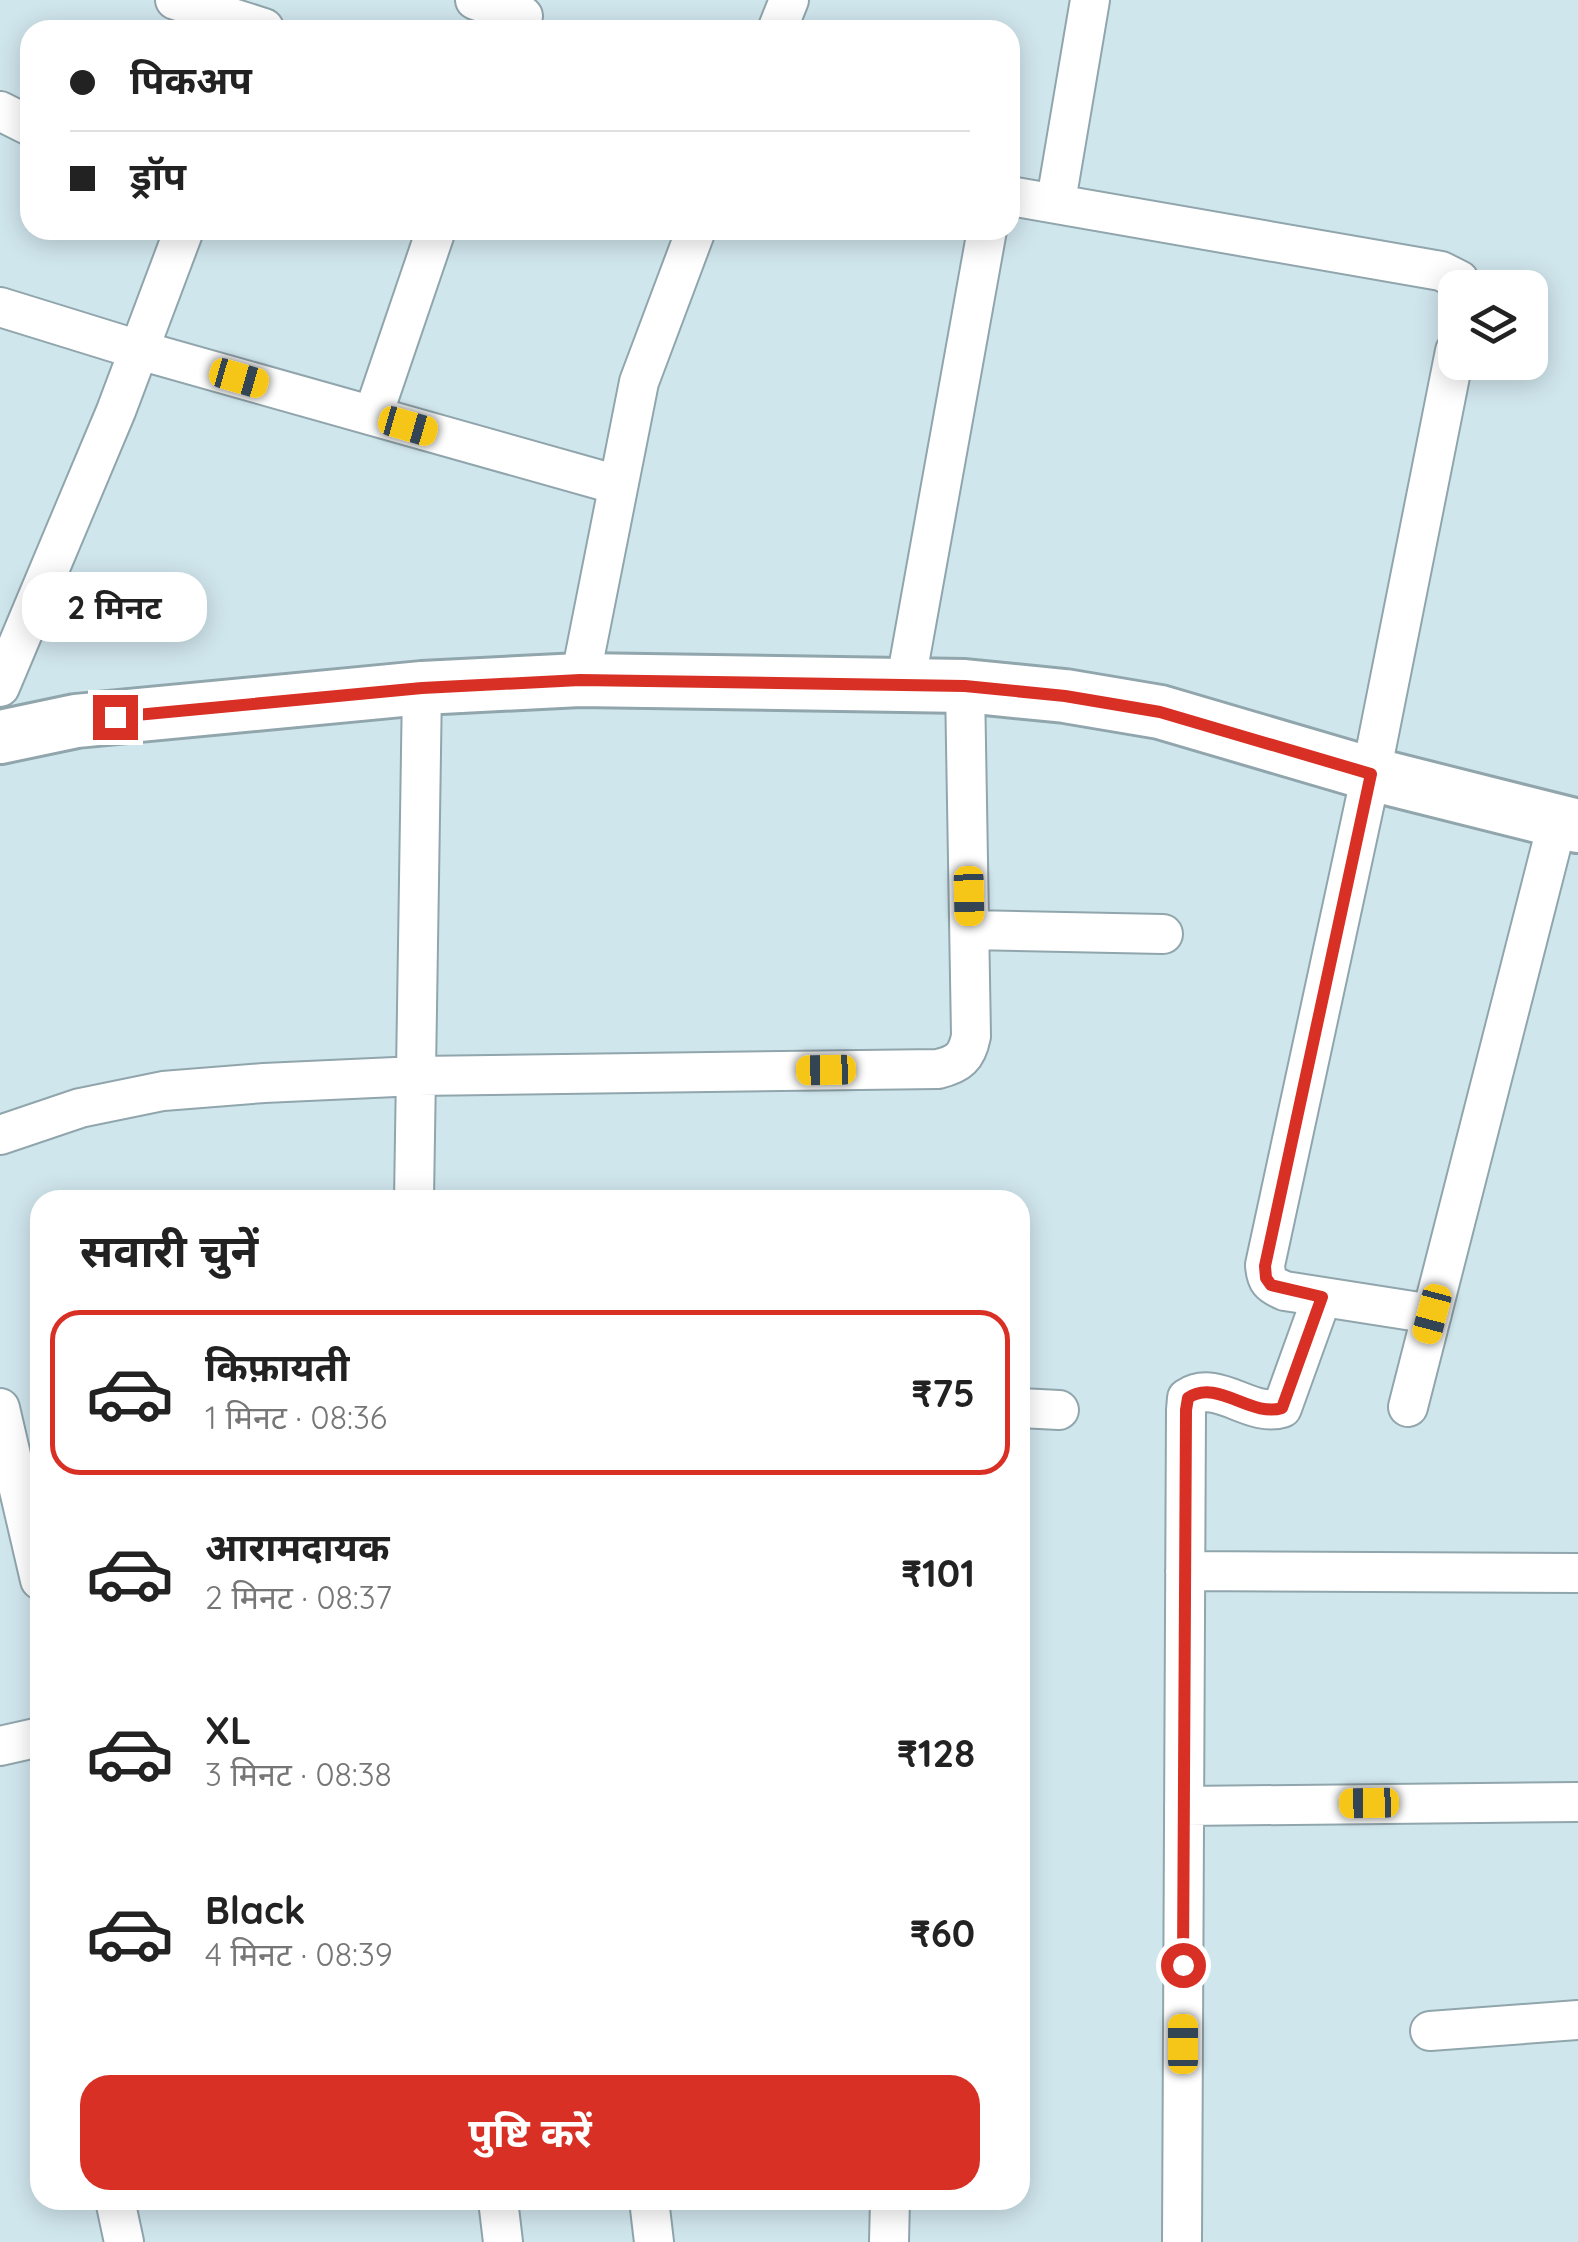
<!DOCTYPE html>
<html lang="hi">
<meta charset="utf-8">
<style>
:root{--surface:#fff;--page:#f6f6f6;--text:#222;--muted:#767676;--line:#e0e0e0;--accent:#d93025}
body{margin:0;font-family:Quicksand,"Noto Sans Devanagari",sans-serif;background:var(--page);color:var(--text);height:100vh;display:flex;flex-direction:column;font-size:38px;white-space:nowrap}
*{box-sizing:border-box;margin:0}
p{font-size:32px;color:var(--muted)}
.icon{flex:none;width:55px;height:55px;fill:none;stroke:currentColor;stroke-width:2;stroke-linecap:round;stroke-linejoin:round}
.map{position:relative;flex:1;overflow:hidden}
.sheet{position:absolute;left:30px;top:1190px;width:1000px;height:1020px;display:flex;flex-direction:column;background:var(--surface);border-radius:30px;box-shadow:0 5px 25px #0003}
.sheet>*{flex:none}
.hud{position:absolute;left:20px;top:20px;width:1000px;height:220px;border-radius:30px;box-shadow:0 5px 25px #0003;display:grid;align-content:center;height:220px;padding:0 50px;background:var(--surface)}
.buttons{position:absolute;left:1438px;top:270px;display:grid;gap:20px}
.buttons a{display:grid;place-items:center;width:110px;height:110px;border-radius:20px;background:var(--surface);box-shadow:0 5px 25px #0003;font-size:50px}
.end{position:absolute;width:45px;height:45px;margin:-22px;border:12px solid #d93025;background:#fff;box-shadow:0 0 0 5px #fff}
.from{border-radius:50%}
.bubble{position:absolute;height:70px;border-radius:30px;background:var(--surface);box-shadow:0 5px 25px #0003;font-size:32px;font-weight:700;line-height:70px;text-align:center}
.car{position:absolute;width:30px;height:60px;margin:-30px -15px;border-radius:12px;box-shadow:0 0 8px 2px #0007;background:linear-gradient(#f5c518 24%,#345 0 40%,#f5c518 0 76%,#345 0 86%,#f5c518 0)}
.hud b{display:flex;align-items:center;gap:35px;height:95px;font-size:38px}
.hud b+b{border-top:2px solid var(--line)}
.hud i{width:25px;height:25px;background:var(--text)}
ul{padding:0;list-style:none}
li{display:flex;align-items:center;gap:30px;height:165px;margin:0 20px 15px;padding:0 30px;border:5px solid transparent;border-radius:30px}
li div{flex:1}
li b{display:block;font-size:38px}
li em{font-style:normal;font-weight:700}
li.current{border-color:var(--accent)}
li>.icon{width:90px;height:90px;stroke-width:1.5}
h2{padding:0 50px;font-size:45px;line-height:120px}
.button{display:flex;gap:20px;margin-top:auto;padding:20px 50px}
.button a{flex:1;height:115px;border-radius:30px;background:var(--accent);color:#fff;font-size:40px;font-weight:700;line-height:115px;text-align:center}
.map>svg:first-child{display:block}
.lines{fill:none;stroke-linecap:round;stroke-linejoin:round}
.street-casing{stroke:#90a5ac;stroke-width:42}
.secondary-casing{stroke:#90a5ac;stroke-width:58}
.street{stroke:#fff;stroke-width:38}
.secondary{stroke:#fff;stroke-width:52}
.route{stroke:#d93025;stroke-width:12}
</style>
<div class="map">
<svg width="1578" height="2242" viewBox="0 0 1578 2242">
<rect width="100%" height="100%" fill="#d0e6ed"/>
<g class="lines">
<defs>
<path id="street" d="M175 0 264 28
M475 0 523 16
M777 30 789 0
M0 111 30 126
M1010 196 1441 271 1459 280 1461 288
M1056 201 1090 0
M0 307 139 350 618 485
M373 415 436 230
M580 680 639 382 696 230
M905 686 987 230
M0 687 116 411 184 230
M970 930 1163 934
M0 1135 80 1108 163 1091 264 1083 417 1076 938 1069C959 1064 967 1057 971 1036L965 686
M414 1200 422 688
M1432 1314 1285 1291C1270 1285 1266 1281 1265 1265L1371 774 1455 351
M1408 1407 1558 820
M0 1408 40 1580
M1020 1408 1059 1410
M1185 1571 1578 1573
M0 1746 40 1737
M1184 1806 1578 1802
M1430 2031 1578 2020
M115 2200 124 2242
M498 2200 503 2242
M649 2200 654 2242
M889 2242 890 2200
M1182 2242 1186 1410 1187 1398C1217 1378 1251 1418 1282 1408L1322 1297"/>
<path id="secondary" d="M0 737 76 721 422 688 580 680 965 686 1065 696 1160 712 1371 774 1578 826"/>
</defs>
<!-- street casing -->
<use href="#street" class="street-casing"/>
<!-- secondary casing -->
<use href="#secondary" class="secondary-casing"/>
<!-- street -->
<use href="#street" class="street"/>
<!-- secondary -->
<use href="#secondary" class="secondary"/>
</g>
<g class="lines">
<!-- route -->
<path class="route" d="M115 717 422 688 580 680 965 686 1065 696 1160 712 1371 774 1265 1266 1266 1278 1271 1285 1322 1297 1282 1408C1251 1418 1217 1378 1188 1398L1186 1410 1183 1965"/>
</g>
</svg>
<div class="buttons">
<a><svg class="icon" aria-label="layers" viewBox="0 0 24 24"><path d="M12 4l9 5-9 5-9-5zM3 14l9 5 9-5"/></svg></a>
</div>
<i class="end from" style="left:1183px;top:1965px"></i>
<i class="end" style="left:115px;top:717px"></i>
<div class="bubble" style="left:22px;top:572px;width:185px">2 मिनट</div>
<i class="car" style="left:239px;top:378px;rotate:106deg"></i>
<i class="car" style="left:408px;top:426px;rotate:106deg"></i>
<i class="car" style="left:969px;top:896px;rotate:179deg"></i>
<i class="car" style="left:826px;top:1070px;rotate:269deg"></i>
<i class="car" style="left:1432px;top:1314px;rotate:195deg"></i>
<i class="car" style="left:1369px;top:1803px;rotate:269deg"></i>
<i class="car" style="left:1183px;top:2044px;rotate:0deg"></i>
<div class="hud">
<b><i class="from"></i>पिकअप</b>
<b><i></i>ड्रॉप</b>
</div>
<section class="sheet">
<h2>सवारी चुनें</h2>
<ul>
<li class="current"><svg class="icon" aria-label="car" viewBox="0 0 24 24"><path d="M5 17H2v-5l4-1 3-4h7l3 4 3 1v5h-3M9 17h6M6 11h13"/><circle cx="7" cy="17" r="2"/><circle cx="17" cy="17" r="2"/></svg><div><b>किफ़ायती</b><p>1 मिनट · 08:36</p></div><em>₹75</em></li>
<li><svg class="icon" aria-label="car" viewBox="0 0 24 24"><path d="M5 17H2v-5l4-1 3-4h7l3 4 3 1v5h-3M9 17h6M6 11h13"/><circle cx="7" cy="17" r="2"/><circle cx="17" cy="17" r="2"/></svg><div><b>आरामदायक</b><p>2 मिनट · 08:37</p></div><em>₹101</em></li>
<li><svg class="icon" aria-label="car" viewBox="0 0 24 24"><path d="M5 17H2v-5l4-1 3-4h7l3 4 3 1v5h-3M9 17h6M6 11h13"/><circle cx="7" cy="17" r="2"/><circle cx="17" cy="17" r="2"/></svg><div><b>XL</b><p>3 मिनट · 08:38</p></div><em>₹128</em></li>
<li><svg class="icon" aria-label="car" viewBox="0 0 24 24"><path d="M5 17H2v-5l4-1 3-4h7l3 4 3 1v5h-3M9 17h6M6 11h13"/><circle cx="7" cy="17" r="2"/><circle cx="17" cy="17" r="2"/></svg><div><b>Black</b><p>4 मिनट · 08:39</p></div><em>₹60</em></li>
</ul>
<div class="button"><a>पुष्टि करें</a></div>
</section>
</div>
